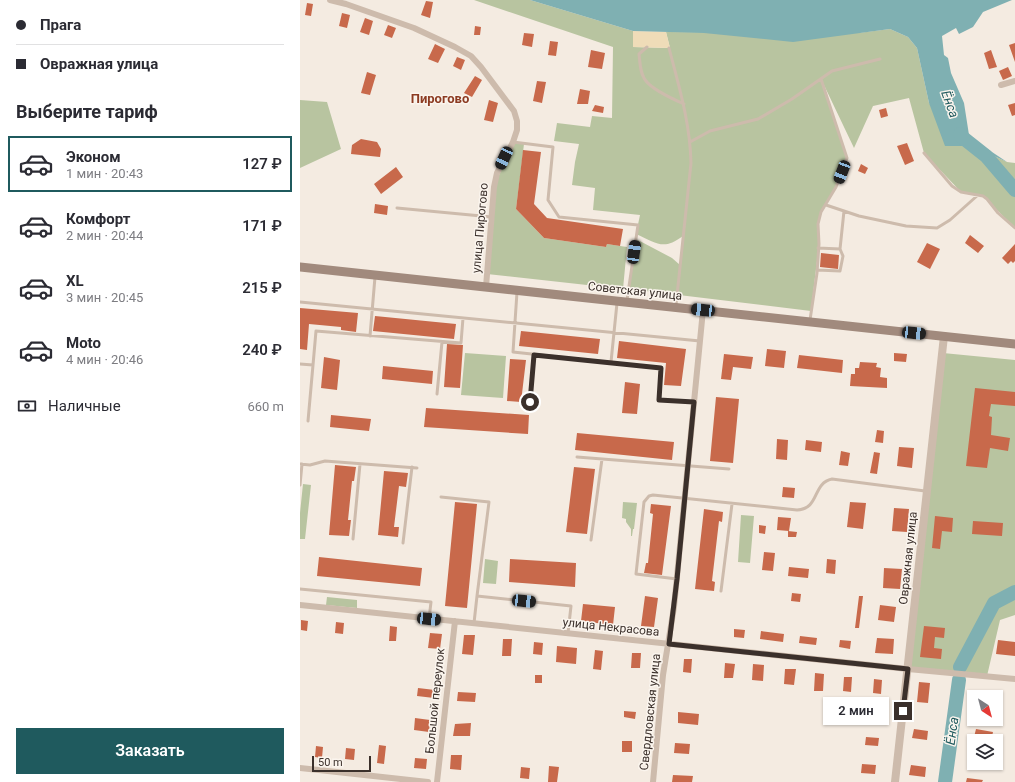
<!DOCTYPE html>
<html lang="ru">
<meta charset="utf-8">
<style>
:root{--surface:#fff;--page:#f7f7f7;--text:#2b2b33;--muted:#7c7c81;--line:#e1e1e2;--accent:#1f5a5e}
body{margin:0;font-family:Roboto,sans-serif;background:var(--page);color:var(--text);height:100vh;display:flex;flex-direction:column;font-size:15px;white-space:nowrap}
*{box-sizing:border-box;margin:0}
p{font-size:13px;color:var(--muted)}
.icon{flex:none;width:22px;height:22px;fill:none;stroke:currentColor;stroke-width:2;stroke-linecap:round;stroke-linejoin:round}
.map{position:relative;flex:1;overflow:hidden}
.details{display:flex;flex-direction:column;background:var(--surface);width:300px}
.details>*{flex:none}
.hud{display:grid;align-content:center;height:88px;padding:0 16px;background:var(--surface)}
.needle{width:26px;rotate:144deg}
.tools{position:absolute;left:667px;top:690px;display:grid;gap:8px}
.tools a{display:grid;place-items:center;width:36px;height:36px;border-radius:0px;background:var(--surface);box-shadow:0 1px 3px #0004;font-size:20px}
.scale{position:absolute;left:12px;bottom:10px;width:59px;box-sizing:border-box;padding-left:4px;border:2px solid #3b302b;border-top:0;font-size:11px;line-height:14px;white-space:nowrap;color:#3b302b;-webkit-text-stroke:3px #fbf5ee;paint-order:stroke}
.end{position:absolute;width:18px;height:18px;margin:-9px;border:5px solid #3b302b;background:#fff;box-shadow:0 0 0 2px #fff}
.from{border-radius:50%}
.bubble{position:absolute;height:28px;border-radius:0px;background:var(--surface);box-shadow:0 1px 3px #0004;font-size:13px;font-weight:600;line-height:28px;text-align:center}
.car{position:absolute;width:12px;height:24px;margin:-12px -6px;border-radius:5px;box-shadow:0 0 3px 1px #0007;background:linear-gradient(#222 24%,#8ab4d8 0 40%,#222 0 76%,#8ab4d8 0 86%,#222 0)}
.hud b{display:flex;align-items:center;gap:14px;height:38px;font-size:15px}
.hud b+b{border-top:1px solid var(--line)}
.hud i{width:10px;height:10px;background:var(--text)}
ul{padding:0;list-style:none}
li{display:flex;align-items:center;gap:12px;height:56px;margin:0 8px 6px;padding:0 8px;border:2px solid transparent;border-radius:0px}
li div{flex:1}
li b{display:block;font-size:15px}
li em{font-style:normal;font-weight:600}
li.current{border-color:var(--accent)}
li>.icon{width:36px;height:36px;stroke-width:1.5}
h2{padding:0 16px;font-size:18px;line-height:48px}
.pay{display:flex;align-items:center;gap:10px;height:44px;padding:0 16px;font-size:15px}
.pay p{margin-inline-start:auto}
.action{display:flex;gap:8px;margin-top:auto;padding:8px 16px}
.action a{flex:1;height:46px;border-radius:0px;background:var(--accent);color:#fff;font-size:16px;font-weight:600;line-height:46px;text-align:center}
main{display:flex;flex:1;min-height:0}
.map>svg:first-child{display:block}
.green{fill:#b8c4a0}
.sand{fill:#efdcb8}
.water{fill:#7fb0b2}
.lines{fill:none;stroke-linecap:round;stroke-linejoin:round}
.river{stroke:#7fb0b2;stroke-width:14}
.building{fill:#c8694b}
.service{stroke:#cdbbac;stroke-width:3}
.minor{stroke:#cdbbac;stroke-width:6}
.tertiary{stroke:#cdbbac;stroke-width:8}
.secondary{stroke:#a18a7d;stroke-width:9}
.route{stroke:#3b302b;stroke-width:5}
.labels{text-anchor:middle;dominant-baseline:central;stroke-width:3;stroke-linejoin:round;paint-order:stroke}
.street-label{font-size:12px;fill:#3b302b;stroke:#fbf5ee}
.neighbourhood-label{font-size:13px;font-weight:bold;fill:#8c3b22;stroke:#fbf5ee}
.water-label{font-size:13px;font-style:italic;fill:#1f5a5e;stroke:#fbf5ee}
</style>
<main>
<section class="details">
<div class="hud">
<b><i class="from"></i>Прага</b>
<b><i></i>Овражная улица</b>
</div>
<h2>Выберите тариф</h2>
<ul>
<li class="current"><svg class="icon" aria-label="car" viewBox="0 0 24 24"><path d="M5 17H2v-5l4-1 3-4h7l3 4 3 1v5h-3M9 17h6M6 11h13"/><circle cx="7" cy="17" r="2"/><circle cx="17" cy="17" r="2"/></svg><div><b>Эконом</b><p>1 мин · 20:43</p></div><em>127 ₽</em></li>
<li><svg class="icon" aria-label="car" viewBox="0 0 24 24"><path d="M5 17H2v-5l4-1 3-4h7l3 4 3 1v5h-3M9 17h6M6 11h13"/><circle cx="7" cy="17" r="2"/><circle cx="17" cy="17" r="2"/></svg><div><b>Комфорт</b><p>2 мин · 20:44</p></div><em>171 ₽</em></li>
<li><svg class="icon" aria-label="car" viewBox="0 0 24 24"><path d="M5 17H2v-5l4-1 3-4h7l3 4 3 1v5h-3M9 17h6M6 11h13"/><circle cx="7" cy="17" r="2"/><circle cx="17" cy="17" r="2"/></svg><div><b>XL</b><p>3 мин · 20:45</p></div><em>215 ₽</em></li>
<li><svg class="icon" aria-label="car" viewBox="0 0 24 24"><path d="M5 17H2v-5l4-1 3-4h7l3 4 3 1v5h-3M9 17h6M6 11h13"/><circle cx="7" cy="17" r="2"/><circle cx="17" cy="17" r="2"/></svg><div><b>Moto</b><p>4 мин · 20:46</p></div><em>240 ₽</em></li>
</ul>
<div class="pay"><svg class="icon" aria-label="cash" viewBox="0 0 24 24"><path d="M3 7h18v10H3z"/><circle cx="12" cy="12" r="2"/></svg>Наличные<p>660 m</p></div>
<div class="action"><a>Заказать</a></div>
</section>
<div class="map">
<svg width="715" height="782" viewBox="0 0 715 782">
<rect width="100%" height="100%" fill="#f4ebe1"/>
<!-- green -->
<path class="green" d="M174 0H230L333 31V47L370 48 366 32 558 33 590 29 608 37 617 48 629 103 686 156 690 154 707 162 715 163V228L683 196 661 192 624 153 609 98 573 106 554 148 523 83 547 158 536 187 521 212 518 224 519 244 511 311 329 289 336 239 372 258 380 265 383 236C363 251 357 243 336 234L340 215 293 210 295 188 272 185 275 162 279 144 254 141 257 123 290 127 292 116 312 118 313 47Z
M0 100 27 102 41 149 0 168Z
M213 142 224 144 216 209 244 238 306 247 307 244 327 247 323 289 187 274 194 187Z
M165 353 206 356 203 398 161 395Z
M643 353 715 360V615L700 620 687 676 608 669Z
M3 484 11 485 5 539H0V513Z
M323 502 337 503 334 529H333L332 536H331V529L326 522V519L322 518Z
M441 515 454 516 450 563 438 562Z
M185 559 198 561 196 584 183 583Z
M27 597 57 600V608L26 605Z"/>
<!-- sand -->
<path class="sand" d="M333 31 366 32 370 48 333 47Z"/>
<!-- water -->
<path class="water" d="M230 0H712L683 12 673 27 659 34 656 28 642 36 644 55 648 58 651 73 664 103 669 135 674 140 707 162 690 154 686 156 675 146H645L629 103 617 48 608 37 590 29 493 42 404 33 333 31Z"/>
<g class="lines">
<!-- river -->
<path class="river" d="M660 134 662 137 686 156 715 190
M660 667 694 603 715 592
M645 782 659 680"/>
</g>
<!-- building -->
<path class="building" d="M126 1 133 2 130 18 121 15Z
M7 3 13 4 11 16 5 15Z
M42 13 50 15 47 28 39 26Z
M65 18 73 21 69 35 60 32Z
M88 25 96 28 92 38 84 35Z
M175 26 181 27 180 35H174Z
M224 33 234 34 232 47 222 45Z
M250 41 258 42 256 56 248 55Z
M715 43V62L709 45Z
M135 44 145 49 138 63 128 59Z
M291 50 305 53 302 69 288 67Z
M691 50 697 67 689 69 684 53Z
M157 57 165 60 161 70 153 66Z
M708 67 712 76 703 80 699 71Z
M67 72 76 75 70 95 61 93Z
M175 76 182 80 172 97 164 93Z
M237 81 246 82 242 103 233 101Z
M280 89 290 91 288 104H277Z
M189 100 198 103 193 122 184 120Z
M715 103V115L712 116 708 105Z
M295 105 304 107 303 113 292 111Z
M586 108 588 116 581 118 579 110Z
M61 139 77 142 81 149 80 157 51 154 52 145Z
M607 143 614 161 605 165 597 146Z
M223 150 241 152 234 204 247 218 323 229 320 246 307 244 306 247 244 238 216 209Z
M561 164 568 168 565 174 558 171Z
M96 167 103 177 81 194 74 184Z
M75 204 88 206 87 215 74 213Z
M670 235 684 246 678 253 665 243Z
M627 243 640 249 630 269 617 262Z
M715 244V261L713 263 711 261 708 264 702 258Z
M521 253 539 255 538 269 520 267Z
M0 308 58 313 56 332 41 330V327L9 324 7 350 0 349Z
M75 316 156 324 154 339 73 331Z
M221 331 300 339 298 354 219 346Z
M319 341 386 349 381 386 364 385 366 363 317 358Z
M147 344 163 345 160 388 144 387Z
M467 349 486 351 484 368 465 366Z
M594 353 607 354 606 362 594 361Z
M424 354 453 357 451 369 433 367 431 380 421 379Z
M499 355 543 360 542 373 497 368Z
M24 357 40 360 37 390 21 388Z
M210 359 226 360 221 402 207 401Z
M560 362 577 363 576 367 581 368 580 377 587 378V388L550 386 551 374H555V368H559Z
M83 366 133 371 132 384 82 379Z
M325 382 340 384 337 414 322 413Z
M675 388 715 392V406L691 404 689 416 692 417 691 435 710 438 708 451 690 448 687 468 666 466Z
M416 397 439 399 433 463 410 461Z
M126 408 229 415 228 434 124 427Z
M31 415 71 419 69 431 30 427Z
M577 430 584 431 583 443 575 442Z
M277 433 374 442 372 460 275 450Z
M477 439 488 440 487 460 476 459Z
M506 440 522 442 521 452 505 450Z
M599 447 614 448 612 468 597 466Z
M541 451 550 453 548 466 539 465Z
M574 452 580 453 577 474 570 473Z
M35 465 56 467 54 481H52L48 520H51L49 536 29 535Z
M274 467 295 469 287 534 266 532Z
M84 471 108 473 106 487 99 486 94 527H99L98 537 78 535Z
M483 487 495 488 494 498 482 497Z
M155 502 177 504 167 608 145 606Z
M550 502 566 503 563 529 547 527Z
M351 504 371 506 362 575 344 573 346 563H348L353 514 350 513Z
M594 508 609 509 607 532 592 531Z
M404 509 423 512 422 522 419 521 412 581 415 582 414 591 395 589Z
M635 516 653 518 652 532 642 531 640 549 632 548Z
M478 517 491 518 489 531 477 530Z
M673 521 703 523 702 536 672 534Z
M459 525 466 526 465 534 459 533Z
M488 531 497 532 496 537H488Z
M464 552 475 553 473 571 462 570Z
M19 557 122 568 120 586 17 576Z
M210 559 276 563 275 587 209 582Z
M527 559 536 560 535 574 526 573Z
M489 567 509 569 508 578 488 576Z
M584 568 602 569 600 589 583 588Z
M492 593 501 594 500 602 491 601Z
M345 596 358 598 354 627 341 626Z
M559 596H563L559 628H555Z
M283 604 315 607 313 625 281 621Z
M580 605 596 607 594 622 578 620Z
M1 620 8 621 7 631 1 630Z
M36 622 44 623 43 634 35 633Z
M90 626 97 627 96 641H89Z
M624 626 645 628 644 638 635 637 634 648 642 649 641 659 620 657Z
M434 629 445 630 444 638 434 637Z
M461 631 484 634 483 642 460 639Z
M130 633 142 634 140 649 128 648Z
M164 635H175L173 655 162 654Z
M500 636 517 638 516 645 499 643Z
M577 638 594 639 593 654 575 653Z
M203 639H212L211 656H202Z
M540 640 551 641 550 649 539 647Z
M698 640 715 642V656L696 654Z
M234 642 243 643 242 655 233 654Z
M257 646 277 648 276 664 256 662Z
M295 650 303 651 301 670 293 669Z
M332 653H341L340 668H331Z
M384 659H392L391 673 383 672Z
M425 663 435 664 433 678H424Z
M453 664 464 665 463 681 452 680Z
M485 669H496L494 685 484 684Z
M515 673 524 674 523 691H514Z
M235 675H242V683H235Z
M544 677H552L551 692 543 691Z
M574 679 582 680 581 694 573 693Z
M619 682 630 683 628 703 617 702Z
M118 688 135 690 134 698 117 696Z
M158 692 176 693 175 702 157 701Z
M324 711 336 712 335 719 324 717Z
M378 712 399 714 398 725 378 723Z
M115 718 130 720 129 732 114 730Z
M171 723 170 736H153L155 724Z
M614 729 628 731 627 740 612 738Z
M676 729 693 732 691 741H673Z
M566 737 579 738 578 746 565 745Z
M322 741H332V752H322Z
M375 743 390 744 389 754 374 753Z
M79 745 86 746 84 764 77 763Z
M16 746 23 747 22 758 15 757Z
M46 748 55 749 54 760 45 759Z
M151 755H162L161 770 150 769Z
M115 758 127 759 126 769 114 768Z
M562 764 576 765 575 774 561 773Z
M611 765 626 767 625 777 609 775Z
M249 766 259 767 257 782H248Z
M221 767 230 768 229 779 220 778Z
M373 775 393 776 392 782H372Z
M667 778 683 780 682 782H666Z"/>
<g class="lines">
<!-- service -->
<path class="service" d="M347 47 339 54C340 63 340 74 346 81 352 89 375 100 384 104
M369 48C379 87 390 122 391 163L376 305
M213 142 253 147 248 200 259 217 338 225 327 300
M390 142 410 131 458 119 492 99 532 71 580 59
M624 153 652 186 661 192 683 196 687 199 698 213 715 228
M526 205 559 216 606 226 637 228 650 220 678 195
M97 208 192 217
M518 248 540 249
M517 270 540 271 543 256 540 249 544 211
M217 292 213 352 361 368 359 400 393 402
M0 302 400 341
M510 320 517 273 519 244 518 224 521 212 536 187 547 158 521 79
M70 336 75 277
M311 362 317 303
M0 364 13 365 16 331 161 343 163 318
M137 394 142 342
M230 402 234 355
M8 421 13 365
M277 457 429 469
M0 464 10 465 25 461 117 468
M0 485 2 464
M141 497 189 502 177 596
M53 539 60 464
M291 540 302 459
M103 543 112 467
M377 579 336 574 344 502 349 496 353 495 497 510C520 509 512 483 532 479L625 491
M0 589 131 602 129 619
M421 591 432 504
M174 623 177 596 271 606 268 633"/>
<!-- minor -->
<path class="minor" d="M30 0 46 4 114 28 155 47 171 56 181 67 214 111 217 121V130L213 142 197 173 194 187 186 287
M701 85 715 81
M0 605 608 669 715 679
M0 768 128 782
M137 782 155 621
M353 782 363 675 374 607 403 310"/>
<!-- tertiary -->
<path class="tertiary" d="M595 782 644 336"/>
<!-- secondary -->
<path class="secondary" d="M0 267 715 344"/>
</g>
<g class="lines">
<!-- route -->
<path class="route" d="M230 402 234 355 361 368 359 400 394 402 377 579 369 644 608 669 603 711"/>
</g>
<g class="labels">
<!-- street labels -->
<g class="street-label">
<text transform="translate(180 228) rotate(-85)">улица Пирогово</text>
<text transform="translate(335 291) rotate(6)">Советская улица</text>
<text transform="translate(608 558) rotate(-84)">Овражная улица</text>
<text transform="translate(311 627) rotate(6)">улица Некрасова</text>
<text transform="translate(135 701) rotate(-84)">Большой переулок</text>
<text transform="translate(350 712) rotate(-84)">Свердловская улица</text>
</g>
<!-- neighbourhood labels -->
<g class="neighbourhood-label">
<text x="140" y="98">Пирогово</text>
</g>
<!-- water labels -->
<g class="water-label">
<text transform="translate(650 104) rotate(70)">Ёнса</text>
<text transform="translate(652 731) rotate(-82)">Ёнса</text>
</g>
</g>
</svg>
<div class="tools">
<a><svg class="needle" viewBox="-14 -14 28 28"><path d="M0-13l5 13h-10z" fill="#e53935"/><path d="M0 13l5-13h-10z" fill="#7c7c81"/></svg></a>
<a><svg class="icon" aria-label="layers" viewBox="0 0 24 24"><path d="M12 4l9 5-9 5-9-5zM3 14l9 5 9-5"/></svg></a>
</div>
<div class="scale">50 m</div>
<i class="end from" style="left:230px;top:402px"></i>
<i class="end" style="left:603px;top:711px"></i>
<div class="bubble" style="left:523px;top:697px;width:66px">2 мин</div>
<i class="car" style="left:204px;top:158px;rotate:205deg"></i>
<i class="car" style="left:542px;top:172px;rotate:201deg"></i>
<i class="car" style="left:334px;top:252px;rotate:8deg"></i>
<i class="car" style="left:403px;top:310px;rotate:276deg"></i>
<i class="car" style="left:614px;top:333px;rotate:96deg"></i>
<i class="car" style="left:224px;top:601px;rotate:96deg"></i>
<i class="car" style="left:129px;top:619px;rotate:96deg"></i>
</div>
</main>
